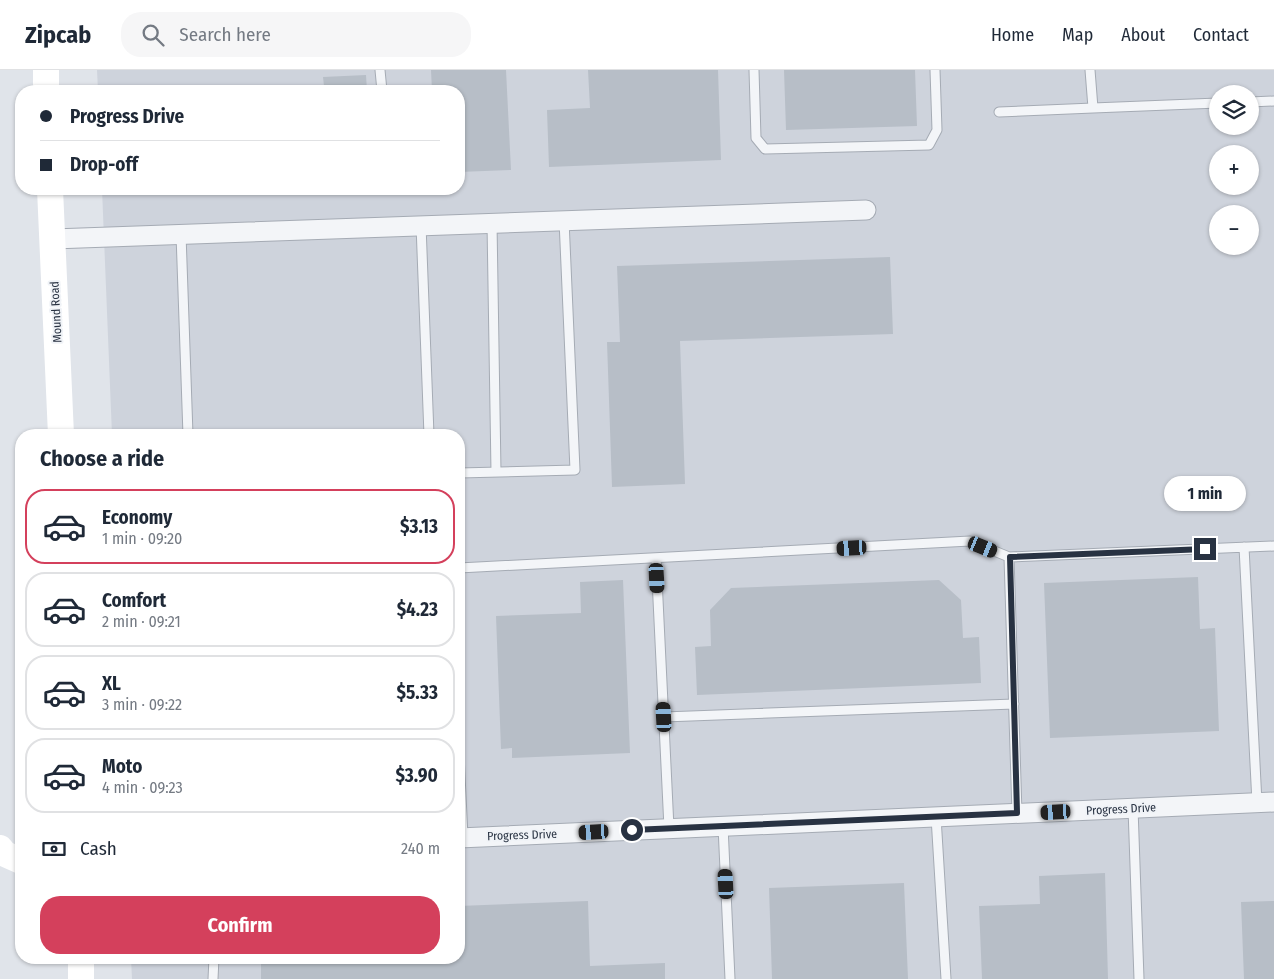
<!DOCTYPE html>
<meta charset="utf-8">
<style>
:root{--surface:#fff;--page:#f6f6f7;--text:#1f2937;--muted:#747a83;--line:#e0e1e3;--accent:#d4405c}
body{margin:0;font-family:"Fira Sans Condensed",sans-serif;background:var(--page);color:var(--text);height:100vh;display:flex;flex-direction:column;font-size:19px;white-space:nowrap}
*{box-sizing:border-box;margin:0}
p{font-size:16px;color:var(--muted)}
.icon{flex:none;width:28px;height:28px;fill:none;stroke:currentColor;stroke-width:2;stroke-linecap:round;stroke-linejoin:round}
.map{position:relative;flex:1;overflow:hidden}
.side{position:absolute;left:15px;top:359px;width:450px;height:535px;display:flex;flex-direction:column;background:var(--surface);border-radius:20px;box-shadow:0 1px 4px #0004}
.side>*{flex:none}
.hud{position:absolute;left:15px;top:15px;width:450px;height:110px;border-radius:20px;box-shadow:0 1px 4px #0004;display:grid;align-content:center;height:110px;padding:0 25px;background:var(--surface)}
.buttons{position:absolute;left:1209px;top:15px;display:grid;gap:10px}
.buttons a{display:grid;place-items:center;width:50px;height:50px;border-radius:50%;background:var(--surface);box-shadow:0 1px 4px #0004;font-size:25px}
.end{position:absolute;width:22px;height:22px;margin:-11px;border:6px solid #283242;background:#fff;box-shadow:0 0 0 2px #fff}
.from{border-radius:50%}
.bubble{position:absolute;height:35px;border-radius:18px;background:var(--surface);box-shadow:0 1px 4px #0004;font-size:16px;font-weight:700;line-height:35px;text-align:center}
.car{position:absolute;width:15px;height:30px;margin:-15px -8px;border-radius:6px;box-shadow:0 0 4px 1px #0007;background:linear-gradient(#222 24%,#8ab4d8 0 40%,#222 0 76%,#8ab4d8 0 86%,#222 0)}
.hud b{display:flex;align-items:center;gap:18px;height:48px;font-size:19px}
.hud b+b{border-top:1px solid var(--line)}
.hud i{width:12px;height:12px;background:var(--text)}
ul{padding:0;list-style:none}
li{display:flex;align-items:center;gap:15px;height:75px;margin:0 10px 8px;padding:0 15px;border:2px solid var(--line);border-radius:20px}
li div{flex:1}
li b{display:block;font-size:19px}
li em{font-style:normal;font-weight:700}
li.active{border-color:var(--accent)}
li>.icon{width:45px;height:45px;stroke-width:1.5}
h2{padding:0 25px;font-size:22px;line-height:60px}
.pay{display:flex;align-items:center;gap:12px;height:55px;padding:0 25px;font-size:19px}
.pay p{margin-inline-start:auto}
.primary-button{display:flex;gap:10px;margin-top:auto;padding:10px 25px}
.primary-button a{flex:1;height:58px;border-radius:20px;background:var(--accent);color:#fff;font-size:20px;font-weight:700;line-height:58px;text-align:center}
header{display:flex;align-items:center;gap:30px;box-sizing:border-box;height:70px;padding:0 25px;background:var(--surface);border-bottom:1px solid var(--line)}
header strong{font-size:24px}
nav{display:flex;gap:28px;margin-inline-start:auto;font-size:18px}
.search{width:350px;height:45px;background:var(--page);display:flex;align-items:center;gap:12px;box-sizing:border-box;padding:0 18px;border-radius:20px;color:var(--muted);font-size:19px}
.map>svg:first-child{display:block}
.built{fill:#ced3dc;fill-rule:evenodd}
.building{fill:#b7bec7}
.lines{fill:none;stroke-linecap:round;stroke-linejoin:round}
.service-casing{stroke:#a5abb4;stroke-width:11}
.minor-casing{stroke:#a5abb4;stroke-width:21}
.service{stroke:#f3f5f8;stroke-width:9}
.minor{stroke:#f3f5f8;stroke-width:19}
.secondary{stroke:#fff;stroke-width:26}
.route{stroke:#283242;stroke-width:6}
.labels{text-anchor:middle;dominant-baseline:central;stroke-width:4;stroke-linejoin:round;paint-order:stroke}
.street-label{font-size:12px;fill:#283242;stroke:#f0f3f7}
</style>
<header>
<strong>Zipcab</strong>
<div class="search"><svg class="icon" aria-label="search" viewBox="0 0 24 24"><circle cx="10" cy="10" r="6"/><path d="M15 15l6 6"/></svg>Search here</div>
<nav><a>Home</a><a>Map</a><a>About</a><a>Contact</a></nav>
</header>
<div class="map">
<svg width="1274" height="909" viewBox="0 0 1274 909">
<rect width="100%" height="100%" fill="#e0e4ea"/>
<!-- built -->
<path class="built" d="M97 0H1274V909H132L131 888H459V365H112L102 119H459V21H98ZM1218 24H1250V56H1218ZM1218 84H1250V116H1218ZM1218 144H1250V176H1218Z"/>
<!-- building -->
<path class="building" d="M431 0H506L511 100 459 102V21H432Z
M588 0H718L721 90 549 97 547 40 590 38Z
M784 0H915L917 56 786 60Z
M366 5 367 21H227L324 16 323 7Z
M890 187 893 264 680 271 685 414 612 417 607 272H620L617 196Z
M1198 507 1200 559 1215 558 1219 661 1050 668 1044 513Z
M623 510 630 683 512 688V678L501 679 496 546 581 543 580 512Z
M939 510 961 530 963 568 979 567 981 613 697 625 695 577 711 576 710 540 731 518Z
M1105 803 1108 909H982L979 836 1040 834 1039 806Z
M904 813 908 909H772L769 818Z
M588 831 590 896 665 893V909H261V888H459V836Z
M1274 831V909H1244L1241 832Z"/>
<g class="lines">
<defs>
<path id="service" d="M380 0 382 21
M754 0 756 68 765 79 929 75 937 60 935 0
M1090 0 1093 38 1218 33
M1250 32 1274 31
M999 42 1093 38
M492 153 496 402
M421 155 429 365
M181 164 188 365
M459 403 575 400 564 150
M1244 477 1257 733
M1009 487 1017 743
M656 488 669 758
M459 498 970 471 1009 487 1274 476
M664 647 1014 634
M459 684 463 767
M1133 738 1139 909
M936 747 946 909
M723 756 730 909
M213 909 214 888"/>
<path id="minor" d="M53 169 866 140
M459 768 1274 732"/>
</defs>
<!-- service casing -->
<use href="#service" class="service-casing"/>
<!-- minor casing -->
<use href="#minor" class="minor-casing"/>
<!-- service -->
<use href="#service" class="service"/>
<!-- minor -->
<use href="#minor" class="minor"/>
<!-- secondary -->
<path class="secondary" d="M46 0V21
M50 119 61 365
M0 778 5 784 21 791
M81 888V909"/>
</g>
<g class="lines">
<!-- route -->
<path class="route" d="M632 760 1017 743 1010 487 1205 479"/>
</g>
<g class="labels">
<!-- street labels -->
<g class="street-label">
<text transform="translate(56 242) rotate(-93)">Mound Road</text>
<text transform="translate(1121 739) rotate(-3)">Progress Drive</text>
<text transform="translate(522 765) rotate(-2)">Progress Drive</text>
</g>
</g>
</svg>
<div class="buttons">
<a><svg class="icon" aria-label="layers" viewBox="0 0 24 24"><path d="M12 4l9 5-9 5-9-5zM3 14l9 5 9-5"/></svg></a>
<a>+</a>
<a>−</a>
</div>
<i class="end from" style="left:632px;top:760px"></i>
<i class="end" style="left:1205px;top:479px"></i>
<div class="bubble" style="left:1164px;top:406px;width:82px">1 min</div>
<i class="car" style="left:983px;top:477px;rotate:112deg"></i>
<i class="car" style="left:852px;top:478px;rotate:267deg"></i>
<i class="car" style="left:657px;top:508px;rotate:177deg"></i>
<i class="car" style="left:664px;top:647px;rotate:357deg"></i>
<i class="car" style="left:1056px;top:742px;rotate:267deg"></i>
<i class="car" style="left:594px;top:762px;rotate:267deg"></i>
<i class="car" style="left:726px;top:814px;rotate:357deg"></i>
<div class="hud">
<b><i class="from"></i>Progress Drive</b>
<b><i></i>Drop-off</b>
</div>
<section class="side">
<h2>Choose a ride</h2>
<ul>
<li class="active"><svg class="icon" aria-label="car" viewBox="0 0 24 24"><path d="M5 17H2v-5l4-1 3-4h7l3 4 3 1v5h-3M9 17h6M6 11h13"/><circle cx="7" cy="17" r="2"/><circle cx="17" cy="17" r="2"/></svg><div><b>Economy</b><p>1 min · 09:20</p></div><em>$3.13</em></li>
<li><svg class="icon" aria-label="car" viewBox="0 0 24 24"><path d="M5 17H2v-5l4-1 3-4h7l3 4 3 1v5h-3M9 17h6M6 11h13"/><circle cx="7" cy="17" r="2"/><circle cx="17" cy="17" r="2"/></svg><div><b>Comfort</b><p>2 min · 09:21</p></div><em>$4.23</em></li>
<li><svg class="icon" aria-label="car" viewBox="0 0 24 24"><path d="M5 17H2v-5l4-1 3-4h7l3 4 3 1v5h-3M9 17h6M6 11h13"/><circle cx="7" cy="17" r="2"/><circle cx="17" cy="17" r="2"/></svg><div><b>XL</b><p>3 min · 09:22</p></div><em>$5.33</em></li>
<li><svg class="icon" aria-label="car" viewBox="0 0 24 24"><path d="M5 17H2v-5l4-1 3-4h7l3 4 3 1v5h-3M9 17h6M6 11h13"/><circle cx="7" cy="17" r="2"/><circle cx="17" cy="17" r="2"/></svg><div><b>Moto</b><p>4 min · 09:23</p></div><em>$3.90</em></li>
</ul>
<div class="pay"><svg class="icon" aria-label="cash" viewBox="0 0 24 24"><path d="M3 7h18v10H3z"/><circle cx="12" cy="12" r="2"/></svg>Cash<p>240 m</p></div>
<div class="primary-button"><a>Confirm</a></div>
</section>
</div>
